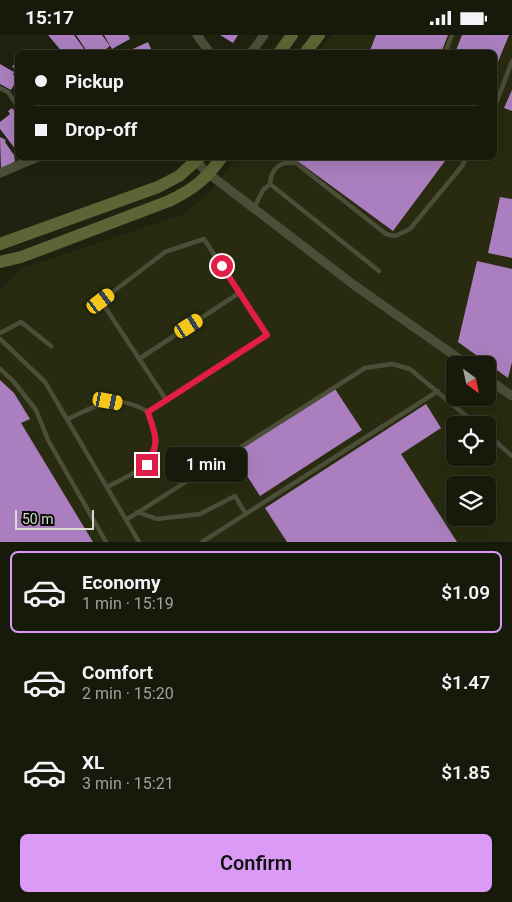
<!DOCTYPE html>
<meta charset="utf-8">
<style>
:root{--surface:#171a0a;--page:#242718;--text:#f1f3f6;--muted:#9ea19c;--line:#36382b;--accent:#da9af6}
body{margin:0;font-family:Roboto,sans-serif;background:var(--page);color:var(--text);height:100vh;display:flex;flex-direction:column;font-size:19px;white-space:nowrap}
*{box-sizing:border-box;margin:0}
p{font-size:16px;color:var(--muted)}
.icon{flex:none;width:28px;height:28px;fill:none;stroke:currentColor;stroke-width:2;stroke-linecap:round;stroke-linejoin:round}
.map{position:relative;height:507px;overflow:hidden}
.drawer{display:flex;flex-direction:column;background:var(--surface);flex:1}
.drawer>*{flex:none}
.banner{position:absolute;left:15px;top:15px;width:482px;height:110px;border-radius:8px;box-shadow:0 5px 20px #0002,0 0 0 1px var(--line);display:grid;align-content:center;height:110px;padding:0 20px;background:var(--surface)}
.needle{width:32px;rotate:147deg}
.buttons{position:absolute;left:446px;top:321px;display:grid;gap:10px}
.buttons a{display:grid;place-items:center;width:50px;height:50px;border-radius:8px;background:var(--surface);box-shadow:0 5px 20px #0002,0 0 0 1px var(--line);font-size:25px}
.scale{position:absolute;left:15px;bottom:12px;width:79px;box-sizing:border-box;padding-left:5px;border:2px solid #d8dbce;border-top:0;font-size:14px;line-height:18px;white-space:nowrap;color:#d8dbce;-webkit-text-stroke:4px #090b04;paint-order:stroke}
.end{position:absolute;width:22px;height:22px;margin:-11px;border:6px solid #e11d48;background:#fff;box-shadow:0 0 0 2px #fff}
.from{border-radius:50%}
.bubble{position:absolute;height:35px;border-radius:8px;background:var(--surface);box-shadow:0 5px 20px #0002,0 0 0 1px var(--line);font-size:16px;font-weight:600;line-height:35px;text-align:center}
.car{position:absolute;width:15px;height:30px;margin:-15px -8px;border-radius:6px;box-shadow:0 0 4px 1px #0007;background:linear-gradient(#f5c518 24%,#345 0 40%,#f5c518 0 76%,#345 0 86%,#f5c518 0)}
.banner b{display:flex;align-items:center;gap:18px;height:48px;font-size:19px}
.banner b+b{border-top:1px solid var(--line)}
.banner i{width:12px;height:12px;background:var(--text)}
ul{padding:9px 0 0;list-style:none}
li{display:flex;align-items:center;gap:15px;height:82px;margin:0 10px 8px;padding:0 10px;border:2px solid transparent;border-radius:8px}
li div{flex:1}
li b{display:block;font-size:19px}
li em{font-style:normal;font-weight:600}
li.current{border-color:var(--accent)}
li>.icon{width:45px;height:45px;stroke-width:1.5}
.action{display:flex;gap:10px;margin-top:auto;padding:10px 20px}
.action a{flex:1;height:58px;border-radius:8px;background:var(--accent);color:#111;font-size:20px;font-weight:600;line-height:58px;text-align:center}
.status{display:flex;justify-content:space-between;align-items:center;height:35px;padding:0 25px;background:var(--surface);direction:ltr}
.status svg{height:14px;fill:currentColor}
.map>svg:first-child{display:block}
.built{fill:#282b0f;fill-rule:evenodd}
.building{fill:#ab7fbf}
.lines{fill:none;stroke-linecap:round;stroke-linejoin:round}
.lane{stroke:#4b4e38;stroke-width:4.5}
.street{stroke:#4b4e38;stroke-width:9}
.secondary{stroke:#5e6435;stroke-width:12}
.route{stroke:#e11d48;stroke-width:6}
</style>
<div class="status"><b>15:17</b><svg viewBox="0 0 49 12"><path d="M0 12V9h3v3zM5 12V6h3v6zM10 12V3h3v9zM15 12V0h3v12zM26 1h20v11H26zM47 4h2v5h-2z"/></svg></div>
<div class="map">
<svg width="512" height="507" viewBox="0 0 512 507">
<rect width="100%" height="100%" fill="#1f220e"/>
<!-- built -->
<path class="built" d="M331 0H512V507H0V255L23 233 184 179 214 153 237 123 495 122V18L317 17ZM455 330H488V362H455ZM455 390H488V422H455ZM455 450H488V482H455Z"/>
<!-- building -->
<path class="building" d="M48 0H74L87 18H63Z
M76 0H102L110 11 101 18H88Z
M104 0H128L130 4 112 14Z
M220 0H238L233 8Z
M376 0H448L441 18H369Z
M462 0H509L495 34V18H455Z
M148 7 153 18H124Z
M18 27V38L12 31Z
M0 29 14 37 13 40 18 43 11 55 0 49Z
M512 55V76L504 73Z
M12 73 18 80 16 115 0 94V87L10 79 8 76Z
M0 102 6 105 5 107 14 120 15 126 1 136Z
M292 122H448L393 196Z
M500 162 512 164V223L488 218Z
M477 226 512 234V327L508 343 458 307Z
M0 345 14 358 30 384 21 388 93 507H0Z
M335 354 362 395 260 461 233 419Z
M426 369 441 393 401 419 457 507H287L265 473Z"/>
<g class="lines">
<!-- lane -->
<path class="lane" d="M445 18 452 0
M0 53 8 57 18 72
M497 66 512 26
M270 149C271 134 280 125 296 128L386 199 395 201 410 194 462 131 467 122
M254 173 263 155 270 149 379 236
M0 298 21 287 51 311
M0 304 45 347 139 507
M139 324 239 258
M0 334 14 347 36 375 48 405 106 507
M68 384C98 370 116 357 148 377
M488 400 512 421
M107 452C126 442 160 430 156 403 155 395 151 385 148 377L267 300 204 204 165 217 101 266 167 366
M137 477 157 484 200 479 235 461 246 479
M126 485 365 333 392 329 410 334 477 390
M202 507 438 356"/>
<!-- street -->
<path class="street" d="M197 0 210 18
M251 18 264 0
M192 123 209 139 354 250 468 330
M0 138 38 122
M488 344 512 361"/>
<!-- secondary -->
<path class="secondary" d="M279 18 292 0
M305 18 319 0
M0 209 158 152 179 141 200 122
M0 227 21 222 169 166C194 154 206 144 222 122"/>
</g>
<g class="lines">
<!-- route -->
<path class="route" d="M147 430C160 405 156 403 148 377L267 300 222 231"/>
</g>
</svg>
<div class="buttons">
<a><svg class="needle" viewBox="-14 -14 28 28"><path d="M0-13l5 13h-10z" fill="#e53935"/><path d="M0 13l5-13h-10z" fill="#9ea19c"/></svg></a>
<a><svg class="icon" aria-label="locate" viewBox="0 0 24 24"><circle cx="12" cy="12" r="6"/><path d="M12 2v4M12 18v4M2 12h4M18 12h4"/></svg></a>
<a><svg class="icon" aria-label="layers" viewBox="0 0 24 24"><path d="M12 4l9 5-9 5-9-5zM3 14l9 5 9-5"/></svg></a>
</div>
<div class="scale">50 m</div>
<i class="end from" style="left:222px;top:231px"></i>
<i class="end" style="left:147px;top:430px"></i>
<div class="bubble" style="left:165px;top:412px;width:82px">1 min</div>
<i class="car" style="left:101px;top:266px;rotate:53deg"></i>
<i class="car" style="left:189px;top:291px;rotate:57deg"></i>
<i class="car" style="left:108px;top:366px;rotate:101deg"></i>
<div class="banner">
<b><i class="from"></i>Pickup</b>
<b><i></i>Drop-off</b>
</div>
</div>
<section class="drawer">
<ul>
<li class="current"><svg class="icon" aria-label="car" viewBox="0 0 24 24"><path d="M5 17H2v-5l4-1 3-4h7l3 4 3 1v5h-3M9 17h6M6 11h13"/><circle cx="7" cy="17" r="2"/><circle cx="17" cy="17" r="2"/></svg><div><b>Economy</b><p>1 min · 15:19</p></div><em>$1.09</em></li>
<li><svg class="icon" aria-label="car" viewBox="0 0 24 24"><path d="M5 17H2v-5l4-1 3-4h7l3 4 3 1v5h-3M9 17h6M6 11h13"/><circle cx="7" cy="17" r="2"/><circle cx="17" cy="17" r="2"/></svg><div><b>Comfort</b><p>2 min · 15:20</p></div><em>$1.47</em></li>
<li><svg class="icon" aria-label="car" viewBox="0 0 24 24"><path d="M5 17H2v-5l4-1 3-4h7l3 4 3 1v5h-3M9 17h6M6 11h13"/><circle cx="7" cy="17" r="2"/><circle cx="17" cy="17" r="2"/></svg><div><b>XL</b><p>3 min · 15:21</p></div><em>$1.85</em></li>
</ul>
<div class="action"><a>Confirm</a></div>
</section>
